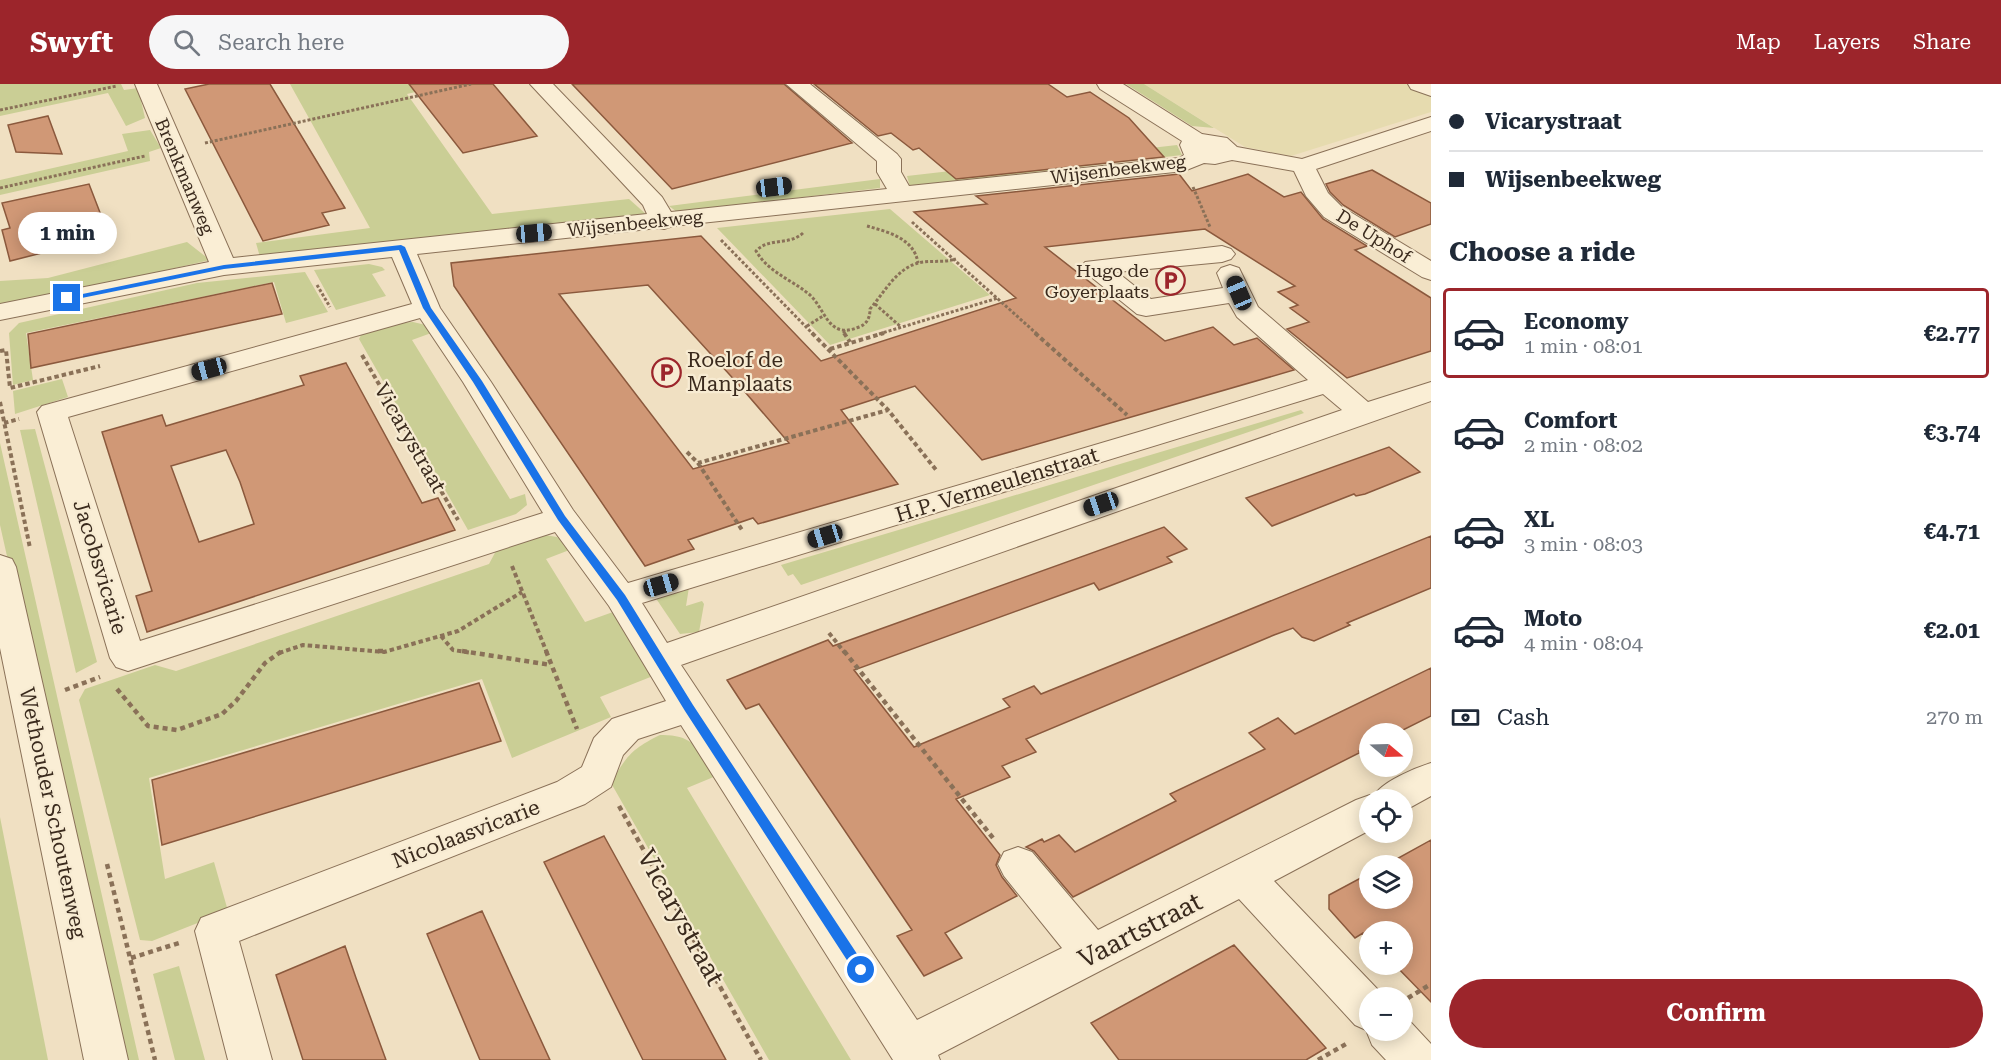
<!DOCTYPE html>
<meta charset="utf-8">
<style>
:root{--surface:#fff;--page:#f6f6f7;--text:#1f2937;--muted:#747a83;--line:#e0e1e3;--accent:#9c252b}
body{margin:0;font-family:"Roboto Serif",serif;background:var(--page);color:var(--text);height:100vh;display:flex;flex-direction:column;font-size:22px;white-space:nowrap}
*{box-sizing:border-box;margin:0}
p{font-size:20px;color:var(--muted)}
.icon{flex:none;width:33px;height:33px;fill:none;stroke:currentColor;stroke-width:2;stroke-linecap:round;stroke-linejoin:round}
.map{position:relative;flex:1;overflow:hidden}
.side{display:flex;flex-direction:column;background:var(--surface);width:570px}
.side>*{flex:none}
.banner{display:grid;align-content:center;height:132px;padding:0 18px;background:var(--surface)}
.needle{width:39px;rotate:109deg}
.controls{position:absolute;left:1359px;top:639px;display:grid;gap:12px}
.controls a{display:grid;place-items:center;width:54px;height:54px;border-radius:50%;background:var(--surface);box-shadow:0 3px 15px #0003;font-size:30px}
.end{position:absolute;width:27px;height:27px;margin:-14px;border:8px solid #1a73e8;background:#fff;box-shadow:0 0 0 3px #fff}
.from{border-radius:50%}
.bubble{position:absolute;height:42px;border-radius:21px;background:var(--surface);box-shadow:0 3px 15px #0003;font-size:20px;font-weight:700;line-height:42px;text-align:center}
.car{position:absolute;width:18px;height:36px;margin:-18px -9px;border-radius:8px;box-shadow:0 0 4px 2px #0007;background:linear-gradient(#222 24%,#8ab4d8 0 40%,#222 0 76%,#8ab4d8 0 86%,#222 0)}
.banner b{display:flex;align-items:center;gap:21px;height:57px;font-size:22px}
.banner b+b{border-top:2px solid var(--line)}
.banner i{width:15px;height:15px;background:var(--text)}
ul{padding:0;list-style:none}
li{display:flex;align-items:center;gap:18px;height:90px;margin:0 12px 9px;padding:0 6px;border:3px solid transparent;border-radius:6px}
li div{flex:1}
li b{display:block;font-size:22px}
li em{font-style:normal;font-weight:700}
li.active{border-color:var(--accent)}
li>.icon{width:54px;height:54px;stroke-width:1.5}
h2{padding:0 18px;font-size:27px;line-height:72px}
.pay{display:flex;align-items:center;gap:15px;height:66px;padding:0 18px;font-size:22px}
.pay p{margin-inline-start:auto}
.cta{display:flex;gap:12px;margin-top:auto;padding:12px 18px}
.cta a{flex:1;height:69px;border-radius:36px;background:var(--accent);color:#fff;font-size:24px;font-weight:700;line-height:69px;text-align:center}
header{display:flex;align-items:center;gap:36px;box-sizing:border-box;height:84px;padding:0 30px;background:var(--accent);color:#fff}
header strong{font-size:28px}
nav{display:flex;gap:33px;margin-inline-start:auto;font-size:21px}
.search{width:420px;height:54px;background:var(--page);display:flex;align-items:center;gap:15px;box-sizing:border-box;padding:0 21px;border-radius:33px;color:var(--muted);font-size:22px}
main{display:flex;flex:1;min-height:0}
.map>svg:first-child{display:block}
.farmland{fill:#e6dbaf}
.green{fill:#cace95}
.building{fill:#d09876;stroke:#8b593d;stroke-width:1.5;fill-rule:evenodd}
.lines{fill:none;stroke-linecap:round;stroke-linejoin:round}
.minor-casing{stroke:#8a7158;stroke-width:2}
.path-far2{stroke:#8a7158;stroke-width:3;stroke-dasharray:3 2;stroke-linecap:butt}
.path-far1{stroke:#8a7158;stroke-width:4;stroke-dasharray:4.5 3;stroke-linecap:butt}
.path{stroke:#8a7158;stroke-width:4.5;stroke-dasharray:5 4;stroke-linecap:butt}
.minor{fill:#faeed5;fill-rule:evenodd}
.route{fill:#1a73e8}
.labels{text-anchor:middle;dominant-baseline:central;stroke-width:4.5;stroke-linejoin:round;paint-order:stroke}
.far-street-label{font-size:18px;fill:#3a2a1d;stroke:#f7ebd2}
.far-poi-label{font-size:18px;fill:#3a2a1d;stroke:#f7ebd2;text-anchor:end}
.poi-label{font-size:21px;fill:#3a2a1d;stroke:#f7ebd2;text-anchor:start}
.street-label{font-size:21px;fill:#3a2a1d;stroke:#f7ebd2}
.near-street-label{font-size:26px;fill:#3a2a1d;stroke:#f7ebd2}
</style>
<header>
<strong>Swyft</strong>
<div class="search"><svg class="icon" aria-label="search" viewBox="0 0 24 24"><circle cx="10" cy="10" r="6"/><path d="M15 15l6 6"/></svg>Search here</div>
<nav><a>Map</a><a>Layers</a><a>Share</a></nav>
</header>
<main>
<div class="map">
<svg width="1431" height="976" viewBox="0 0 1431 976">
<rect width="100%" height="100%" fill="#f0e0c2"/>
<!-- farmland -->
<path class="farmland" d="M1144 0H1409L1431 12V28L1291 72 1245 63Z"/>
<!-- green -->
<path class="green" d="M0 0H121L124 6 138 4 145 34 126 42 108 9 0 32Z
M290 0H423L428 5 407 10 492 130 629 115 647 131 260 173 256 159 370 144Z
M1126 0H1144L1214 44 1192 42Z
M150 46 161 64 149 68 150 77 0 111V96L128 67 122 50Z
M1177 61 1182 71 910 103 907 92Z
M880 95V104L677 128 669 122Z
M890 125 990 211 830 261 717 144Z
M187 158 210 176 58 211 0 221V197L48 194Z
M369 180 382 183 385 186 372 190 386 212 336 226 314 186Z
M305 188 328 228 286 239 274 198 26 249 33 296 13 301 9 249 19 239 197 199Z
M413 238 426 241 434 248 412 256 510 415 525 410 527 421 516 430 468 446 359 255 361 251 400 239Z
M62 295 68 313 15 330 13 307Z
M1301 326 1304 329 801 501 793 490 788 492 781 481Z
M35 345 97 578 76 589 20 346Z
M0 359 139 976H120L0 441Z
M545 451 557 453 572 465 546 475 585 538 613 528 653 592 600 613 611 633 512 674 482 595 149 694 165 795 214 778 228 827 152 857 140 856 79 616 85 605 155 581 176 587 489 480 497 465 533 453Z
M690 497 686 522 702 517 704 520 699 548 680 550 655 513Z
M660 651C694 650 700 666 716 692L687 704 851 976H769L611 699C627 671 632 665 660 651Z
M0 733 48 976H0Z
M179 882 205 976H175L153 890Z"/>
<!-- building -->
<path class="building" d="M209 0H270L345 124 322 129 329 141 263 157 185 5Z
M409 0H493L537 52 463 69Z
M572 0H784L852 59 672 105Z
M814 0H1048L1067 13 1090 8 1129 34 1164 73 956 95 919 64 913 66 891 49 878 52Z
M48 32 62 70 16 68 8 41Z
M1372 86 1431 119V140L1395 153 1343 121 1330 108 1326 100Z
M1179 90 1192 107 1248 90 1284 113 1301 108 1323 135 1367 162 1355 166 1431 214V267L1347 294 1287 245 1309 238 1290 224 1298 221 1278 208 1295 202 1205 145 1045 163 1165 257 1213 243 1234 261 1257 254 1294 286 982 376 915 302 841 326 898 400 758 440 753 434 688 456 694 465 645 482 454 202 451 179 701 152 821 277 1016 214 914 128 987 120 976 112ZM648 201 739 301 789 359 693 385 559 210Z
M89 100 109 152 10 177 2 146 10 144 2 119Z
M272 199 282 230 31 284 28 250Z
M346 279 422 419 438 414 455 446 147 548 136 512 152 507 102 348 162 331 166 342 304 301 300 292ZM226 366 240 398 254 440 199 458 171 382Z
M1389 363 1420 388 1365 410 1356 412 1354 410 1272 442 1246 414Z
M1164 443 1187 465 1167 473 1172 478 1099 506 1094 499 854 586 914 663 1010 623 1003 615 1034 602 1041 610 1431 452V504L1347 539 1350 541 1314 557 1302 553 1293 544 1274 551 1026 655 1036 668 1002 682 1010 693 956 715 1000 771 996 781 1002 793 1017 812 945 849 962 874 924 892 897 852 912 846 759 620 746 625 727 596 828 556 833 562Z
M1431 584V632L1395 650H1370V662L1359 667 1361 668 1073 813 1034 767 1026 763 1042 755 1044 758 1059 751 1075 768 1176 717 1170 710 1265 665 1249 649 1278 634 1295 650Z
M479 599 501 657 162 761 152 696Z
M604 752 663 859 726 976H643L544 778Z
M1431 756V918L1394 880H1402V848H1370V856L1363 849 1355 854 1329 825V811L1370 789V814H1402V782H1384Z
M482 827 522 915 550 976H480L427 850Z
M1234 861 1326 964 1306 976H1119L1091 939Z
M345 862 356 894 386 976H303L276 891Z"/>
<g class="lines">
<defs>
<path id="minor" d="M135 0H157L233 174 647 130 643 121 530 0H553L662 113 671 128 887 105 877 88V77L786 0H810L897 70 901 75V88L909 102 1179 74 1184 71 1180 61 1182 57 1100 5 1097 0H1123L1202 50 1227 54 1237 63 1302 75 1431 33V47L1316 85 1328 109 1342 123 1431 177V196L1422 193 1324 133 1306 112 1294 87 1232 76 1215 80 1204 79 1184 87 673 142 664 145 658 144 417 170 440 224 491 298 573 426 628 499 1142 347 1308 296 1237 233 1229 219 1146 232 1137 230 1085 188 1081 183 1085 178 1222 162 1231 165 1235 170 1231 175 1222 178 1117 188 1151 215 1223 204 1217 189 1221 184 1230 181 1239 184 1258 223 1368 318 1431 298V317L681 581 917 936 1062 864 1004 792 998 780 1004 768 1018 763 1032 768 1098 846 1356 716 1370 711 1374 712C1381 698 1415 684 1431 679V712L1402 728V716H1370V746L1274 797 1385 913 1370 914V946H1402L1404 931 1431 960V976H1386L1372 961 1366 946 1355 941 1239 815 938 971 940 976H893L681 641 638 655 623 671 611 703 585 720 239 857 272 976H228L195 847 201 834 557 698 582 683 594 654 612 635 666 617 609 522 555 448 128 587 116 583 110 574 37 328 42 322 412 220 392 173 224 191 0 236V220L209 178ZM420 234 463 298 543 429 140 557 68 333ZM1323 310 1342 326 667 559 642 519Z
M1408 0H1431V12L1411 5Z
M0 471 12 475 16 483 128 976H84L0 564Z"/>
</defs>
<!-- minor casing -->
<use href="#minor" class="minor-casing"/>
<!-- path-far2 -->
<path class="path-far2" d="M0 26 117 2
M205 59 471 0
M1193 103 1210 143
M0 104 145 72
M912 138 1037 250
M867 142C888 148 914 154 918 179
M803 149C789 162 769 153 756 167 769 189 791 195 810 211 826 226 828 256 859 243 867 240 870 234 870 225 884 209 896 185 918 179 930 176 943 179 956 175
M721 156 813 250
M317 201 330 223
M875 220 901 243
M807 242 823 232
M844 246V250
M879 250 998 214"/>
<!-- path-far1 -->
<path class="path-far1" d="M812 249 888 326 937 387
M844 249 850 258
M1035 249 1127 331
M830 265 884 249
M0 267 6 266 10 304 100 282
M362 271 458 436
M0 318 30 464
M4 339 19 335
M687 368 698 379 888 326
M698 379 742 446
M512 482 547 569
M829 549 845 569
M441 552 453 566 472 569
M279 569 303 561 384 568 458 547 522 508"/>
<!-- path -->
<path class="path" d="M378 567H386
M462 567 551 581
M546 567 577 645
M844 567 993 754
M117 605 148 642 177 646 222 630 236 617 265 579 282 567
M65 606 100 593
M619 722 761 976
M107 780 155 976
M131 874 179 859
M1408 914 1431 900
M1318 976 1346 960"/>
<!-- minor -->
<use href="#minor" class="minor"/>
</g>
<!-- route -->
<path class="route" d="M401 161 405 163 431 224 482 297 565 432 625 511 693 621 865 882 867 886 865 890H856L685 627 617 516 558 436 473 298 423 224 399 166 224 185 67 217 63 214 224 181Z"/>
<!-- icons -->
<defs>
<symbol id="parking-ring" viewBox="-11 -11 22 22"><circle r="9.5" fill="#f7ebd2" stroke="#9c252b" stroke-width="1.5"/><path d="M-3.5-5.5H1a3.5 3.5 0 0 1 0 7H-1V5.5H-3.5ZM-1-3.4V-.6H.8a1.4 1.4 0 0 0 0-2.8Z" fill="#9c252b"/></symbol>
</defs>
<g fill-rule="evenodd">
<use href="#parking-ring" x="1154" y="180" width="33" height="33"/>
<use href="#parking-ring" x="650" y="272" width="33" height="33"/>
</g>
<g class="labels">
<!-- far-street labels -->
<g class="far-street-label">
<text transform="translate(1118 85) rotate(-7)">Wijsenbeekweg</text>
<text transform="translate(185 92) rotate(67)">Brenkmanweg</text>
<text transform="translate(635 139) rotate(-6)">Wijsenbeekweg</text>
<text transform="translate(1374 152) rotate(32)">De Uphof</text>
</g>
<!-- far-poi labels -->
<g class="far-poi-label">
<text x="1149" y="186">Hugo de<tspan x="1149" dy="21">Goyerplaats</tspan></text>
</g>
<!-- poi labels -->
<g class="poi-label">
<text x="687" y="276">Roelof de<tspan x="687" dy="24">Manplaats</tspan></text>
</g>
<!-- street labels -->
<g class="street-label">
<text transform="translate(410 354) rotate(60)">Vicarystraat</text>
<text transform="translate(997 401) rotate(-17)">H.P. Vermeulenstraat</text>
<text transform="translate(100 483) rotate(73)">Jacobsvicarie</text>
<text transform="translate(53 729) rotate(78)">Wethouder Schoutenweg</text>
<text transform="translate(466 750) rotate(-21)">Nicolaasvicarie</text>
</g>
<!-- near-street labels -->
<g class="near-street-label">
<text transform="translate(681 833) rotate(61)">Vicarystraat</text>
<text transform="translate(1140 846) rotate(-27)">Vaartstraat</text>
</g>
</g>
</svg>
<div class="controls">
<a><svg class="needle" viewBox="-14 -14 28 28"><path d="M0-13l5 13h-10z" fill="#e53935"/><path d="M0 13l5-13h-10z" fill="#747a83"/></svg></a>
<a><svg class="icon" aria-label="locate" viewBox="0 0 24 24"><circle cx="12" cy="12" r="6"/><path d="M12 2v4M12 18v4M2 12h4M18 12h4"/></svg></a>
<a><svg class="icon" aria-label="layers" viewBox="0 0 24 24"><path d="M12 4l9 5-9 5-9-5zM3 14l9 5 9-5"/></svg></a>
<a>+</a>
<a>−</a>
</div>
<i class="end from" style="left:861px;top:886px"></i>
<i class="end" style="left:67px;top:214px"></i>
<div class="bubble" style="left:18px;top:128px;width:99px">1 min</div>
<i class="car" style="left:774px;top:103px;rotate:83deg"></i>
<i class="car" style="left:534px;top:149px;rotate:85deg"></i>
<i class="car" style="left:1239px;top:209px;rotate:337deg"></i>
<i class="car" style="left:209px;top:285px;rotate:255deg"></i>
<i class="car" style="left:1101px;top:420px;rotate:251deg"></i>
<i class="car" style="left:825px;top:452px;rotate:253deg"></i>
<i class="car" style="left:661px;top:501px;rotate:74deg"></i>
</div>
<section class="side">
<div class="banner">
<b><i class="from"></i>Vicarystraat</b>
<b><i></i>Wijsenbeekweg</b>
</div>
<h2>Choose a ride</h2>
<ul>
<li class="active"><svg class="icon" aria-label="car" viewBox="0 0 24 24"><path d="M5 17H2v-5l4-1 3-4h7l3 4 3 1v5h-3M9 17h6M6 11h13"/><circle cx="7" cy="17" r="2"/><circle cx="17" cy="17" r="2"/></svg><div><b>Economy</b><p>1 min · 08:01</p></div><em>€2.77</em></li>
<li><svg class="icon" aria-label="car" viewBox="0 0 24 24"><path d="M5 17H2v-5l4-1 3-4h7l3 4 3 1v5h-3M9 17h6M6 11h13"/><circle cx="7" cy="17" r="2"/><circle cx="17" cy="17" r="2"/></svg><div><b>Comfort</b><p>2 min · 08:02</p></div><em>€3.74</em></li>
<li><svg class="icon" aria-label="car" viewBox="0 0 24 24"><path d="M5 17H2v-5l4-1 3-4h7l3 4 3 1v5h-3M9 17h6M6 11h13"/><circle cx="7" cy="17" r="2"/><circle cx="17" cy="17" r="2"/></svg><div><b>XL</b><p>3 min · 08:03</p></div><em>€4.71</em></li>
<li><svg class="icon" aria-label="car" viewBox="0 0 24 24"><path d="M5 17H2v-5l4-1 3-4h7l3 4 3 1v5h-3M9 17h6M6 11h13"/><circle cx="7" cy="17" r="2"/><circle cx="17" cy="17" r="2"/></svg><div><b>Moto</b><p>4 min · 08:04</p></div><em>€2.01</em></li>
</ul>
<div class="pay"><svg class="icon" aria-label="cash" viewBox="0 0 24 24"><path d="M3 7h18v10H3z"/><circle cx="12" cy="12" r="2"/></svg>Cash<p>270 m</p></div>
<div class="cta"><a>Confirm</a></div>
</section>
</main>
